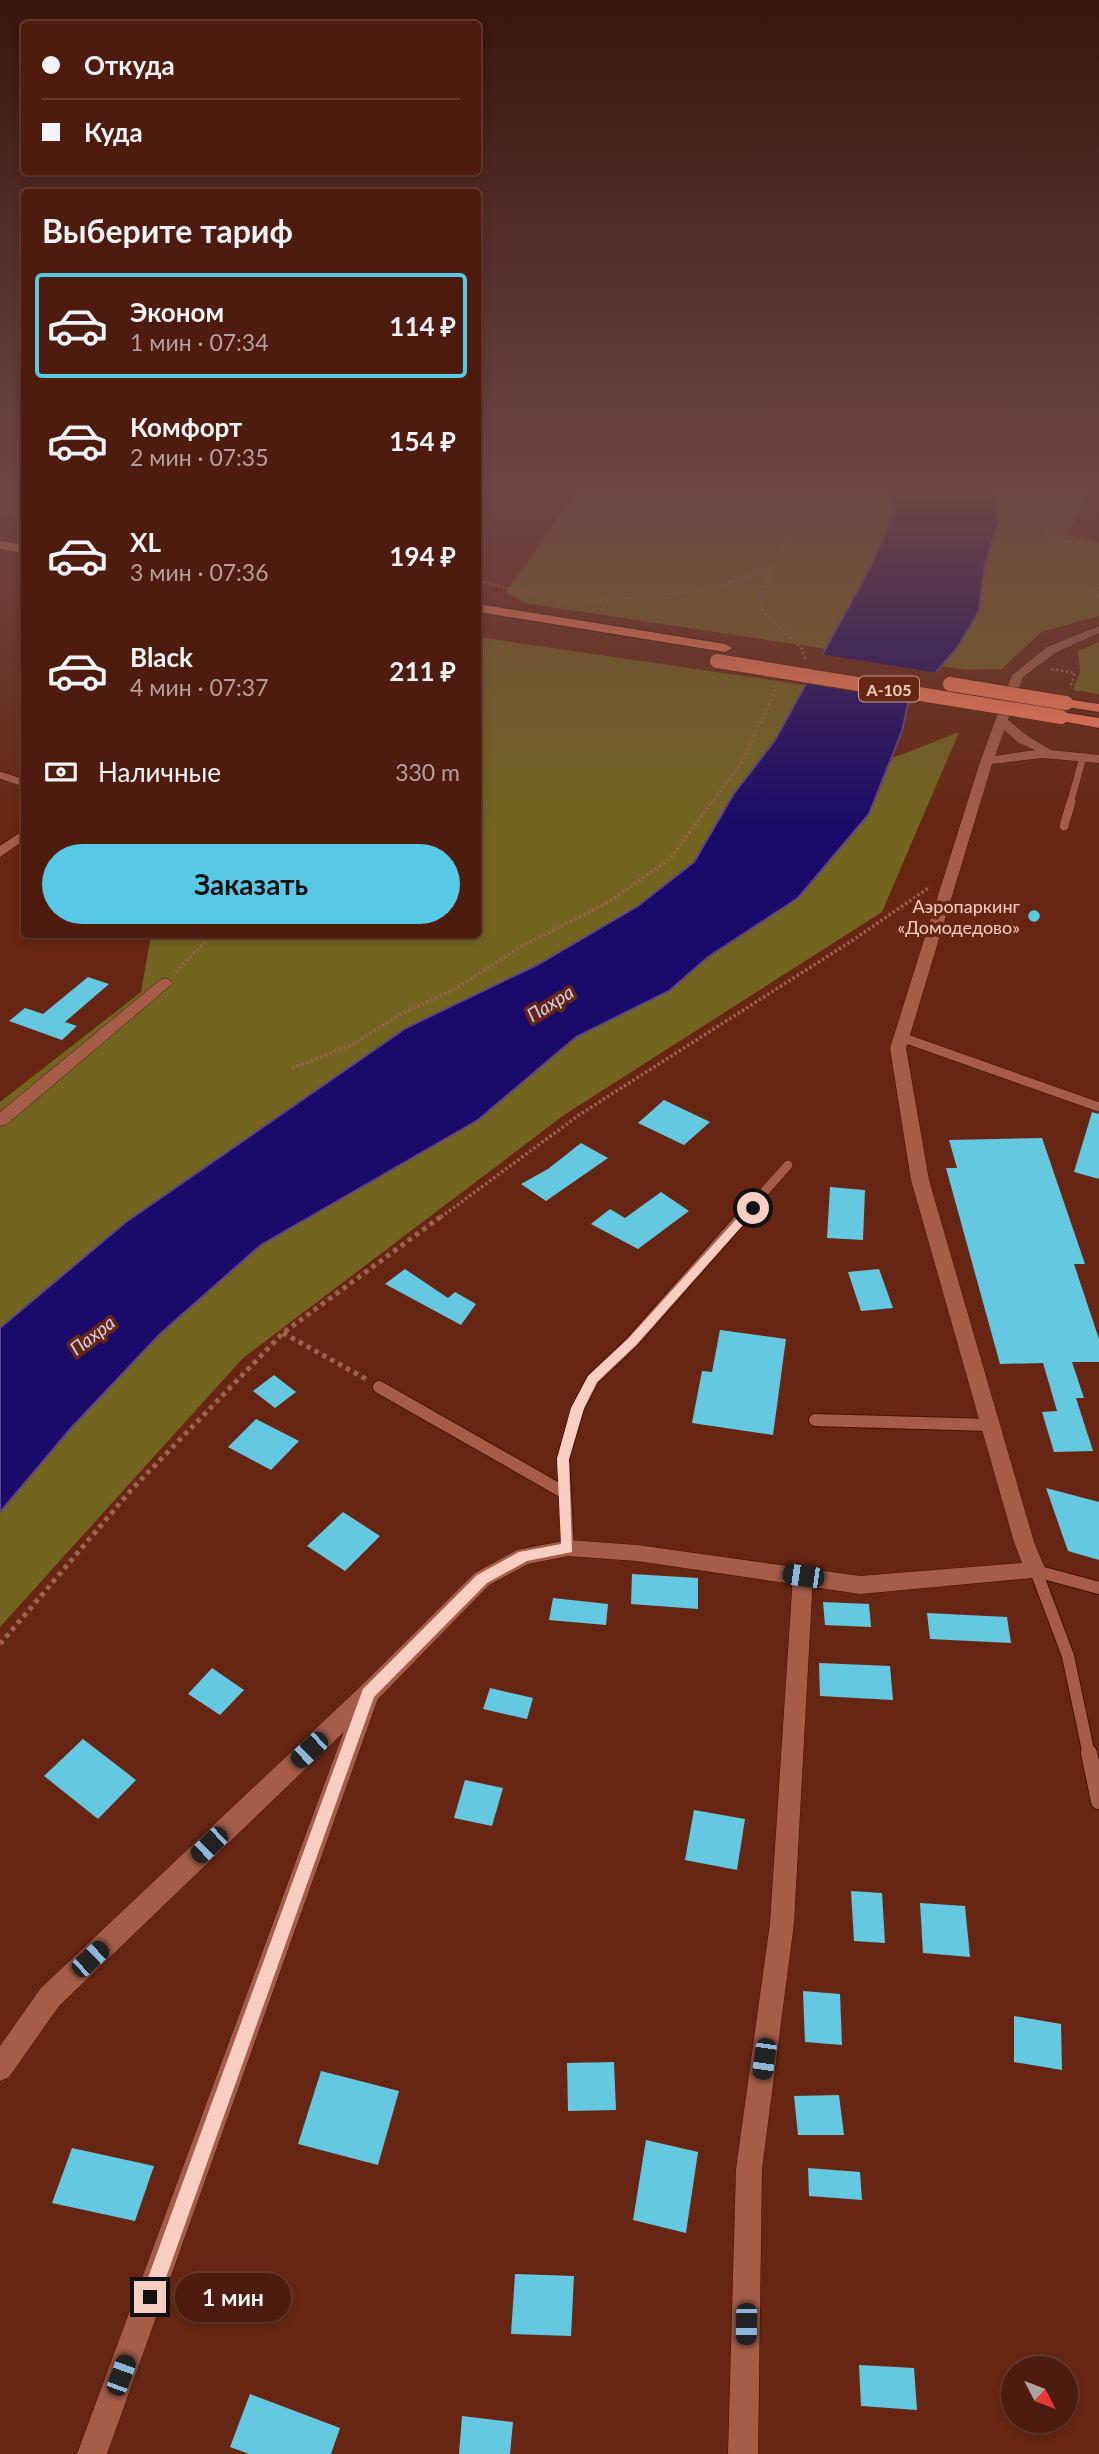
<!DOCTYPE html>
<html lang="ru">
<meta charset="utf-8">
<style>
:root{--surface:#4d1c0e;--page:#542517;--text:#f1f3f6;--muted:#b3a19e;--line:#643a2e;--accent:#58c9e4}
body{margin:0;font-family:Lato,sans-serif;background:var(--page);color:var(--text);height:100vh;display:flex;flex-direction:column;font-size:26px;white-space:nowrap}
*{box-sizing:border-box;margin:0}
p{font-size:23px;color:var(--muted)}
.icon{flex:none;width:38px;height:38px;fill:none;stroke:currentColor;stroke-width:2;stroke-linecap:round;stroke-linejoin:round}
.map{position:relative;flex:1;overflow:hidden}
.sheet{position:absolute;left:21px;top:189px;width:460px;height:749px;display:flex;flex-direction:column;background:var(--surface);border-radius:7px;box-shadow:0 4px 10px #0003,0 0 0 2px var(--line)}
.sheet>*{flex:none}
.guide{position:absolute;left:21px;top:21px;width:460px;height:154px;border-radius:7px;box-shadow:0 4px 10px #0003,0 0 0 2px var(--line);display:grid;align-content:center;height:154px;padding:0 21px;background:var(--surface)}
.needle{width:46px;rotate:132deg}
.controls{position:absolute;left:1001px;top:2356px;display:grid;gap:14px}
.controls a{display:grid;place-items:center;width:77px;height:77px;border-radius:50%;background:var(--surface);box-shadow:0 4px 10px #0003,0 0 0 2px var(--line);font-size:35px}
.end{position:absolute;width:32px;height:32px;margin:-16px;border:9px solid #f8cec3;background:#111;box-shadow:0 0 0 4px #111}
.from{border-radius:50%}
.bubble{position:absolute;height:49px;border-radius:24px;background:var(--surface);box-shadow:0 4px 10px #0003,0 0 0 2px var(--line);font-size:23px;font-weight:700;line-height:49px;text-align:center}
.car{position:absolute;width:21px;height:42px;margin:-21px -10px;border-radius:9px;box-shadow:0 0 5px 2px #0007;background:linear-gradient(#222 24%,#8ab4d8 0 40%,#222 0 76%,#8ab4d8 0 86%,#222 0)}
.guide b{display:flex;align-items:center;gap:24px;height:66px;font-size:26px}
.guide b+b{border-top:2px solid var(--line)}
.guide i{width:18px;height:18px;background:var(--text)}
ul{padding:0;list-style:none}
li{display:flex;align-items:center;gap:21px;height:105px;margin:0 14px 10px;padding:0 7px;border:4px solid transparent;border-radius:7px}
li div{flex:1}
li b{display:block;font-size:26px}
li em{font-style:normal;font-weight:700}
li.selected{border-color:var(--accent)}
li>.icon{width:63px;height:63px;stroke-width:1.5}
h2{padding:0 21px;font-size:32px;line-height:84px}
.pay{display:flex;align-items:center;gap:18px;height:77px;padding:0 21px;font-size:26px}
.pay p{margin-inline-start:auto}
.button{display:flex;gap:14px;margin-top:auto;padding:14px 21px}
.button a{flex:1;height:80px;border-radius:42px;background:var(--accent);color:#111;font-size:28px;font-weight:700;line-height:80px;text-align:center}
.map>svg:first-child{display:block}
.green{fill:#736420}
.water{fill:#1a0a69;stroke:#5d4584;stroke-width:2}
.pier{fill:#672613}
.building{fill:#65c8e1}
.lines{fill:none;stroke-linecap:round;stroke-linejoin:round}
.lane-far3-casing{stroke:#431204;stroke-width:8}
.lane-far2-casing{stroke:#431204;stroke-width:10}
.lane-far1-casing{stroke:#431204;stroke-width:14}
.lane-casing{stroke:#431204;stroke-width:18}
.street-casing{stroke:#431204;stroke-width:1}
.secondary-casing{stroke:#431204;stroke-width:1}
.highway-casing{stroke:#431204;stroke-width:2}
.path-far2{stroke:#9b6252;stroke-width:2.5;stroke-dasharray:2.5 2.5;stroke-linecap:butt}
.path-far1{stroke:#9b6252;stroke-width:3.5;stroke-dasharray:2.5 2.5;stroke-linecap:butt}
.path{stroke:#9b6252;stroke-width:5;stroke-dasharray:4.5 4.5;stroke-linecap:butt}
.lane-far3{stroke:#a55d4a;stroke-width:7}
.lane-far2{stroke:#a55d4a;stroke-width:9}
.lane-far1{stroke:#a55d4a;stroke-width:12}
.lane{stroke:#a55d4a;stroke-width:16}
.street{fill:#a55d4a;fill-rule:evenodd}
.secondary{fill:#a55d4a;fill-rule:evenodd}
.highway{fill:#f97d5b;fill-rule:evenodd}
.highway-bridge-casing{stroke:#431204;stroke-width:15;stroke-linecap:butt}
.highway-bridge{stroke:#f97d5b;stroke-width:14}
.route{fill:#f8cec3}
.poi-dot{fill:#58c9e4;stroke:#672613;stroke-width:2.5}
.labels{text-anchor:middle;dominant-baseline:central;stroke-width:7;stroke-linejoin:round;paint-order:stroke}
.shield{fill:#672613;stroke:#cc9c8e;stroke-width:2}
.shield-label{font-size:16px;font-weight:bold;fill:#f8cec3}
.poi-label{font-size:18px;fill:#f8cec3;stroke:#672613;text-anchor:end}
.water-label{font-size:19px;font-style:italic;fill:#cbd1ea;stroke:#672613}
</style>
<div class="map">
<svg width="1099" height="2454" viewBox="0 0 1099 2454">
<rect width="100%" height="100%" fill="#672613"/>
<!-- green -->
<path class="green" d="M580 486H894L893 516 870 568 827 649 524 603 506 592Z
M996 486H1090L1068 535 1099 542V616L1041 632 1002 669 966 670 939 666 958 647 979 611 985 564 999 522 993 500Z
M478 637 805 685 775 740 733 795 695 862 638 906 537 965 406 1028 126 1222 0 1328V1102L141 992 151 935 478 934V663L484 658 478 654Z
M1099 642V694L1073 690 1080 671 1078 651Z
M959 732 882 912 564 1115 243 1358 0 1627V1512L72 1427 161 1333 261 1245 478 1120 576 1037 669 991 708 957 798 898 869 814 890 759Z"/>
<!-- water -->
<path class="water" d="M894 486H996L993 500 999 522 985 564 979 611 958 647 908 704 902 731 869 814 798 898 708 957 669 991 576 1037 478 1120 261 1245 161 1333 72 1427 0 1512V1328L126 1222 406 1028 537 965 638 906 694 862 733 795 775 740 870 568 893 516Z"/>
<!-- pier -->
<path class="pier" d="M820 654 938 673 915 702 802 683Z"/>
<!-- building -->
<path class="building" d="M88 977 109 984 65 1022 77 1026 62 1040 9 1021 25 1008 43 1014Z
M664 1100 710 1122 684 1145 638 1123Z
M1092 1112 1099 1114V1179L1074 1172Z
M1042 1138 1085 1264H1074L1099 1339V1362H1072L1084 1398H1076L1093 1451 1054 1452 1042 1412 1057 1411 1043 1363 1000 1364 946 1168H957L949 1140Z
M581 1143 608 1158 546 1201 521 1184 548 1169Z
M830 1187 865 1190 863 1240 827 1238Z
M661 1192 689 1211 638 1249 591 1224 610 1209 625 1218Z
M405 1269 448 1298 455 1292 476 1304 461 1325 385 1284Z
M879 1269 893 1308 861 1311 848 1272Z
M720 1330 786 1339 773 1435 692 1423 702 1371 712 1372Z
M274 1375 296 1392 275 1408 253 1391Z
M256 1419 299 1441 271 1470 228 1447Z
M1046 1488 1099 1502V1560L1068 1551Z
M343 1512 380 1536 345 1571 307 1546Z
M632 1574 698 1578V1609L631 1604Z
M553 1598 608 1604 606 1625 549 1620Z
M823 1602 869 1604 871 1627 825 1625Z
M927 1613 1007 1617 1011 1643 930 1639Z
M819 1663 890 1666 893 1700 820 1696Z
M212 1668 244 1690 220 1715 188 1694Z
M490 1688 533 1698 527 1719 483 1709Z
M83 1739 136 1780 98 1819 44 1776Z
M465 1780 503 1788 492 1826 454 1818Z
M694 1810 745 1819 737 1870 685 1860Z
M851 1891 882 1893 885 1943 854 1941Z
M920 1903 965 1906 970 1957 923 1953Z
M803 1991 840 1994 842 2045 805 2042Z
M1014 2016 1061 2024 1062 2070 1014 2062Z
M614 2062 616 2110 568 2111 567 2063Z
M321 2071 399 2091 378 2165 298 2144Z
M839 2095 844 2135H798L794 2096Z
M646 2140 698 2152 686 2233 633 2220Z
M72 2148 154 2166 135 2221 52 2203Z
M808 2168 860 2172 862 2200 809 2196Z
M515 2274 574 2276 571 2336 511 2334Z
M859 2365 914 2368 917 2410 861 2406Z
M250 2394 340 2428 331 2454H249L230 2447Z
M462 2416 513 2422 510 2454H459Z"/>
<g class="lines">
<defs>
<path id="lane-far3" d="M0 775 24 783
M1070 804 1083 757"/>
<path id="lane-far2" d="M1064 826 1071 802
M901 1037 1099 1107
M742 1217 788 1165"/>
<path id="lane-far1" d="M379 1387 565 1493
M815 1420 991 1425
M568 1548 563 1459 578 1408 593 1379 632 1342 744 1215
M1036 1571 1068 1656 1089 1755
M1036 1571 1099 1588"/>
<path id="lane" d="M1089 1753 1099 1801"/>
<path id="street" d="M24 830V840L0 857V846Z
M165 978 170 980 173 983 170 986 6 1125 0 1126V1112L160 980Z
M803 1567 810 1570 813 1576 794 1923 762 2169 758 2454H728L736 2169 770 1923 793 1576 796 1570Z
M369 1683 377 1686 380 1693 107 2454H77L358 1693 361 1686Z"/>
<path id="secondary" d="M1099 626V633L1055 653 1023 677 1008 720 1029 737 1051 750 1099 755V763L1042 758 992 764 906 1048 929 1180 1034 1542 1046 1571 1043 1577 860 1594 637 1561 568 1556 528 1564 489 1585 377 1700 59 2006 9 2077 0 2081V2046L41 1988 361 1686 475 1573 517 1550 568 1540 637 1545 860 1576 1022 1563 1014 1542 911 1180 890 1048 980 762 1012 675 1047 647ZM1004 730 1019 743 1035 750 995 756Z"/>
<path id="highway" d="M0 541 24 545V553L0 549Z
M478 604 725 644 732 648 725 652 478 612Z
M1066 699 1099 704V712L1061 706 1059 703Z
M1061 712 1099 718V728L1056 720V714Z"/>
</defs>
<!-- lane-far3 casing -->
<use href="#lane-far3" class="lane-far3-casing"/>
<!-- lane-far2 casing -->
<use href="#lane-far2" class="lane-far2-casing"/>
<!-- lane-far1 casing -->
<use href="#lane-far1" class="lane-far1-casing"/>
<!-- lane casing -->
<use href="#lane" class="lane-casing"/>
<!-- street casing -->
<use href="#street" class="street-casing"/>
<!-- secondary casing -->
<use href="#secondary" class="secondary-casing"/>
<!-- highway casing -->
<use href="#highway" class="highway-casing"/>
<!-- path-far2 -->
<path class="path-far2" d="M1054 486 1043 517 1048 537 1099 549
M0 511 24 515
M478 581 573 604 713 589 771 567
M1099 587 1095 593 1099 597
M805 659 802 649 760 608 772 567 819 486
M1051 669 1075 673 1070 688
M711 804 741 764 777 687"/>
<!-- path-far1 -->
<path class="path-far1" d="M176 972 212 934
M292 1068 352 1045 401 1014 453 990 522 946 607 903 670 859 712 802
M441 1217 579 1115 853 940 930 887"/>
<!-- path -->
<path class="path" d="M283 1333 366 1379
M0 1644 132 1489 283 1333 443 1215"/>
<!-- lane-far3 -->
<use href="#lane-far3" class="lane-far3"/>
<!-- lane-far2 -->
<use href="#lane-far2" class="lane-far2"/>
<!-- lane-far1 -->
<use href="#lane-far1" class="lane-far1"/>
<!-- lane -->
<use href="#lane" class="lane"/>
<!-- street -->
<use href="#street" class="street"/>
<!-- secondary -->
<use href="#secondary" class="secondary"/>
<!-- highway -->
<use href="#highway" class="highway"/>
<defs>
<path id="highway-bridge" d="M717 661 1061 717
M950 684 1066 703"/>
</defs>
<!-- highway-bridge casing -->
<use href="#highway-bridge" class="highway-bridge-casing"/>
<!-- highway-bridge -->
<use href="#highway-bridge" class="highway-bridge"/>
</g>
<!-- sky -->
<linearGradient id="sky" x2="0" y2="1"><stop stop-color="#39150a"/><stop offset="0.59" stop-color="#6e4744"/><stop offset="1" stop-color="#6e4744" stop-opacity="0"/></linearGradient>
<rect width="1099" height="829" fill="url(#sky)"/>
<!-- route -->
<path class="route" d="M749 1205 758 1208 636 1345 597 1382 584 1408 569 1459 572 1552 527 1561 487 1583 374 1697 159 2297 156 2303 150 2306 143 2303 141 2297 363 1689 477 1575 519 1552 561 1544 557 1459 571 1408 588 1376 628 1339Z"/>
<!-- markers -->
<circle class="poi-dot" cx="1034" cy="916" r="7"/>
<g class="labels">
<!-- shield labels -->
<rect class="shield" x="859" y="676.5" width="60" height="25" rx="5"/>
<g class="shield-label">
<text x="889" y="689">А-105</text>
</g>
<!-- poi labels -->
<g class="poi-label">
<text x="1020" y="906">Аэропаркинг<tspan x="1020" dy="21">«Домодедово»</tspan></text>
</g>
<!-- water labels -->
<g class="water-label">
<text transform="translate(550 1003) rotate(-32)">Пахра</text>
<text transform="translate(92 1335) rotate(-38)">Пахра</text>
</g>
</g>
</svg>
<div class="controls">
<a><svg class="needle" viewBox="-14 -14 28 28"><path d="M0-13l5 13h-10z" fill="#e53935"/><path d="M0 13l5-13h-10z" fill="#b3a19e"/></svg></a>
</div>
<i class="end from" style="left:753px;top:1208px"></i>
<i class="end" style="left:150px;top:2297px"></i>
<div class="bubble" style="left:175px;top:2273px;width:116px">1 мин</div>
<i class="car" style="left:803px;top:1576px;rotate:278deg"></i>
<i class="car" style="left:309px;top:1750px;rotate:227deg"></i>
<i class="car" style="left:209px;top:1845px;rotate:226deg"></i>
<i class="car" style="left:90px;top:1959px;rotate:47deg"></i>
<i class="car" style="left:764px;top:2059px;rotate:188deg"></i>
<i class="car" style="left:746px;top:2324px;rotate:181deg"></i>
<i class="car" style="left:121px;top:2375px;rotate:20deg"></i>
<div class="guide">
<b><i class="from"></i>Откуда</b>
<b><i></i>Куда</b>
</div>
<section class="sheet">
<h2>Выберите тариф</h2>
<ul>
<li class="selected"><svg class="icon" aria-label="car" viewBox="0 0 24 24"><path d="M5 17H2v-5l4-1 3-4h7l3 4 3 1v5h-3M9 17h6M6 11h13"/><circle cx="7" cy="17" r="2"/><circle cx="17" cy="17" r="2"/></svg><div><b>Эконом</b><p>1 мин · 07:34</p></div><em>114 ₽</em></li>
<li><svg class="icon" aria-label="car" viewBox="0 0 24 24"><path d="M5 17H2v-5l4-1 3-4h7l3 4 3 1v5h-3M9 17h6M6 11h13"/><circle cx="7" cy="17" r="2"/><circle cx="17" cy="17" r="2"/></svg><div><b>Комфорт</b><p>2 мин · 07:35</p></div><em>154 ₽</em></li>
<li><svg class="icon" aria-label="car" viewBox="0 0 24 24"><path d="M5 17H2v-5l4-1 3-4h7l3 4 3 1v5h-3M9 17h6M6 11h13"/><circle cx="7" cy="17" r="2"/><circle cx="17" cy="17" r="2"/></svg><div><b>XL</b><p>3 мин · 07:36</p></div><em>194 ₽</em></li>
<li><svg class="icon" aria-label="car" viewBox="0 0 24 24"><path d="M5 17H2v-5l4-1 3-4h7l3 4 3 1v5h-3M9 17h6M6 11h13"/><circle cx="7" cy="17" r="2"/><circle cx="17" cy="17" r="2"/></svg><div><b>Black</b><p>4 мин · 07:37</p></div><em>211 ₽</em></li>
</ul>
<div class="pay"><svg class="icon" aria-label="cash" viewBox="0 0 24 24"><path d="M3 7h18v10H3z"/><circle cx="12" cy="12" r="2"/></svg>Наличные<p>330 m</p></div>
<div class="button"><a>Заказать</a></div>
</section>
</div>
